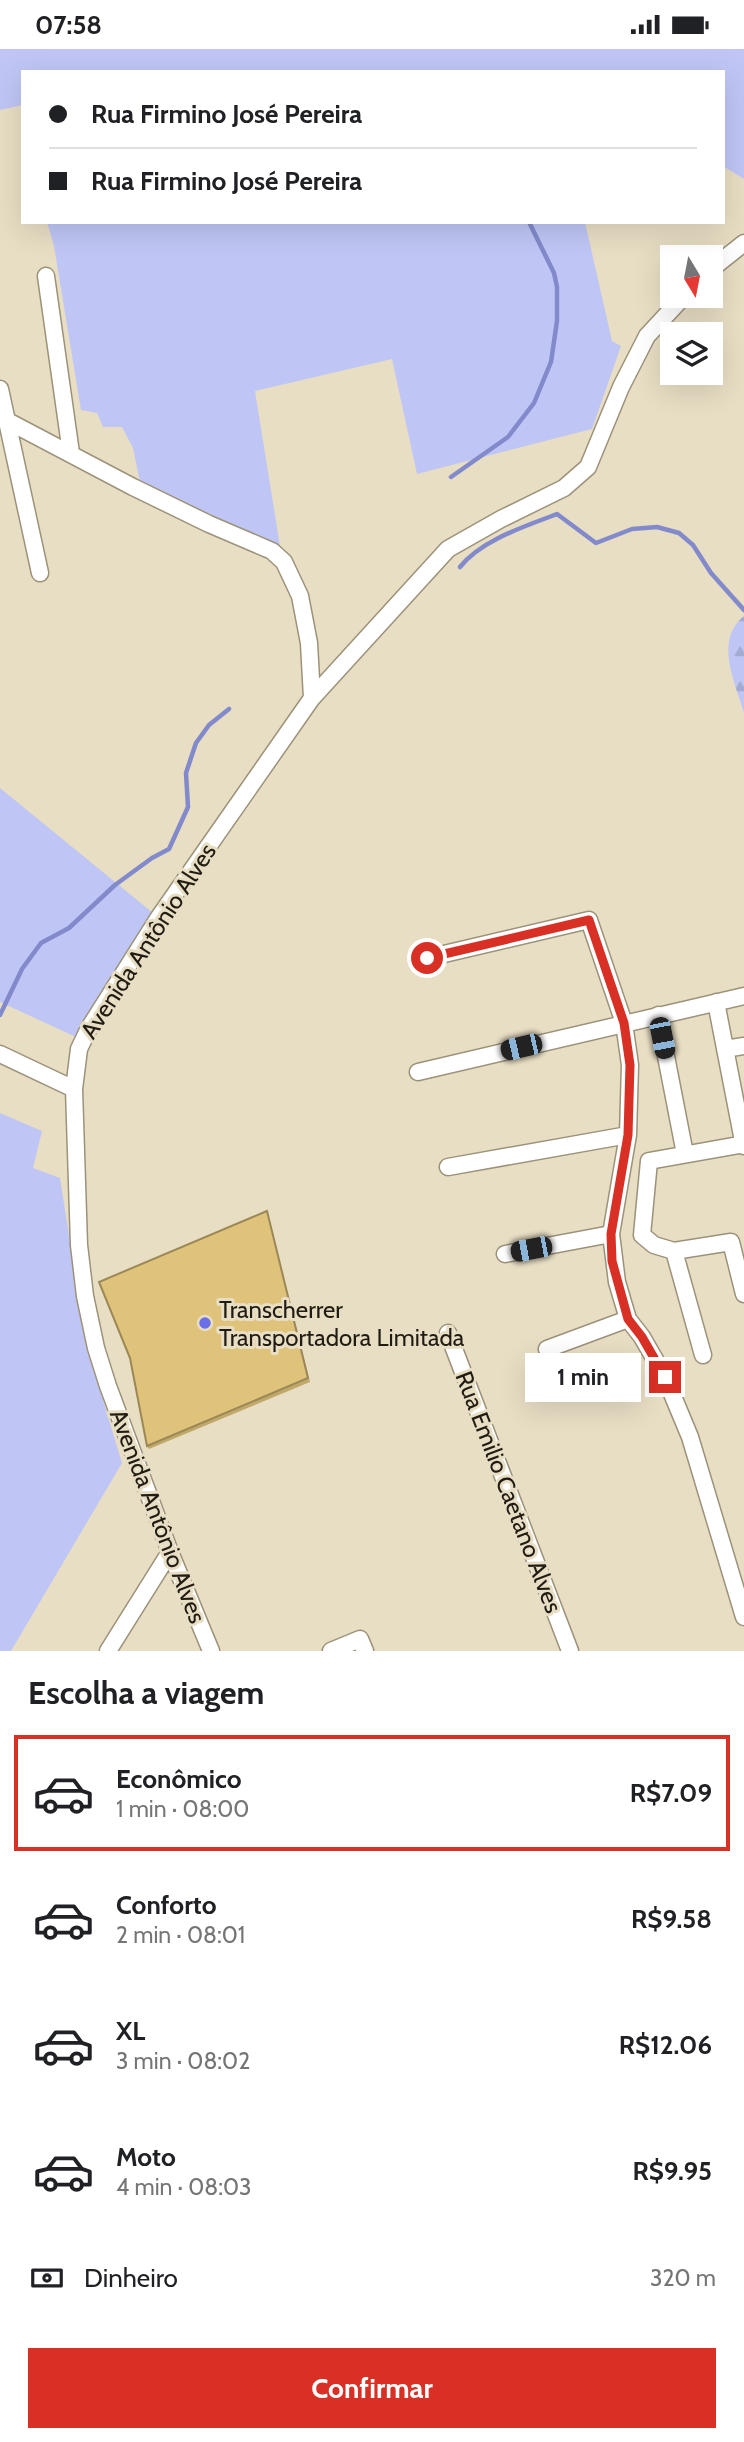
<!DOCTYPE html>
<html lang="pt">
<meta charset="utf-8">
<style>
:root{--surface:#fff;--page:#f2f2f2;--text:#202124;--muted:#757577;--line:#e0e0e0;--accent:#d93025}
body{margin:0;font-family:Cabin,sans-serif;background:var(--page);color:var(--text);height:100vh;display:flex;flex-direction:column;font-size:26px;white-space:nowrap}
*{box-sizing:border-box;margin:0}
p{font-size:23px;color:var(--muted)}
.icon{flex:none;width:38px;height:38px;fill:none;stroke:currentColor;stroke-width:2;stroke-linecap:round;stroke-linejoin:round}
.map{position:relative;height:1602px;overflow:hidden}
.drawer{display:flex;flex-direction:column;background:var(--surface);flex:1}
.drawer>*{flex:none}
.hud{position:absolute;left:21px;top:21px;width:704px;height:154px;border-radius:0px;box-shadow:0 7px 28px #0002;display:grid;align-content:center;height:154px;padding:0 28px;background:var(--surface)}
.needle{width:46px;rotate:170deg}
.fabs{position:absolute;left:660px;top:196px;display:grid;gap:14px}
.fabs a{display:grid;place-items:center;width:63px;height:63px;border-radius:0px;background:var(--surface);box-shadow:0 7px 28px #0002;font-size:35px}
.end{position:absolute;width:32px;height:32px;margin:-16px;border:9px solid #d93025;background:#fff;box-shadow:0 0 0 4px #fff}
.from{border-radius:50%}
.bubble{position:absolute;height:49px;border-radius:0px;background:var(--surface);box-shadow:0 7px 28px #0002;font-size:23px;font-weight:700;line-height:49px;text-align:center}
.car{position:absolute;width:21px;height:42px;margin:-21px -10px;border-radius:9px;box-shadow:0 0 5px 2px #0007;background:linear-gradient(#222 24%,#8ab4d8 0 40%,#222 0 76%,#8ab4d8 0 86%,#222 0)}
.hud b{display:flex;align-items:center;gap:24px;height:66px;font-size:26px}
.hud b+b{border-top:2px solid var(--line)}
.hud i{width:18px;height:18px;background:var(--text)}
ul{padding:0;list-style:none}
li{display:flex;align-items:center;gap:21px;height:116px;margin:0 14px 10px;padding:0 14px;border:4px solid transparent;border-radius:0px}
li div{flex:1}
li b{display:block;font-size:26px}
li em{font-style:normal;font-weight:700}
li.active{border-color:var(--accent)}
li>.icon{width:63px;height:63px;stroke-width:1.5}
h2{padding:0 28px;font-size:32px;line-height:84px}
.pay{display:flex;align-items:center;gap:18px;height:77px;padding:0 28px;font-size:26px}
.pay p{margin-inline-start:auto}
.primary-button{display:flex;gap:14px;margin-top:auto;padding:14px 28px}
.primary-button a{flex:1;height:80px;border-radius:0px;background:var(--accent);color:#fff;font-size:28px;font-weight:700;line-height:80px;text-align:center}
.status{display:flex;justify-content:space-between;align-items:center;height:49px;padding:0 35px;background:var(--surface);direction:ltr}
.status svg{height:19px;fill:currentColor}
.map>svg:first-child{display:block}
.grass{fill:#bfc6f5}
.forest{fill:url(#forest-firs)}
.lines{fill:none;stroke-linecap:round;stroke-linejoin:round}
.stream{stroke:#828acb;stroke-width:4.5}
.minor-casing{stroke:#9c927a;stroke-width:19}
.minor{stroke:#fff;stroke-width:16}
.wall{fill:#c0a86a}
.building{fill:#dfc37b;stroke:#9c8856;stroke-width:2}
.route{stroke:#d93025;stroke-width:9}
.poi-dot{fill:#6a6ee7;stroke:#e8dec4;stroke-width:2.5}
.labels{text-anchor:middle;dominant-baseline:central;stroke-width:6;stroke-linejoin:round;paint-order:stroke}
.street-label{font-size:24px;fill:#201c13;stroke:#e8dec4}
.poi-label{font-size:24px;fill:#201c13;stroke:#e8dec4;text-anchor:start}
</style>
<div class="status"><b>07:58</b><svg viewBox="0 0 49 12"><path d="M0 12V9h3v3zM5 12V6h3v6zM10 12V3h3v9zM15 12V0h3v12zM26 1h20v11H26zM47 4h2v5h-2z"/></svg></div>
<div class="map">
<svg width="744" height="1602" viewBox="0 0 744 1602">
<defs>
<pattern id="forest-firs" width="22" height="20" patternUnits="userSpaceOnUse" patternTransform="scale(1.75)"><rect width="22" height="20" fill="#bfc6f5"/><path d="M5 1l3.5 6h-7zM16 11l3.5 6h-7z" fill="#a4aad1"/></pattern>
</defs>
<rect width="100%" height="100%" fill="#e8dec4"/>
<!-- grass -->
<path class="grass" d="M0 0H744V130L723 117V23H23V56L0 61Z
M47 173H585L612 292 621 297 592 380 417 425 392 310 255 342 280 497 142 443 133 399 122 378H103L97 364 81 361 54 197Z
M0 739 153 864 76 988 0 953Z
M0 1064 42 1082 33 1119 60 1129 86 1294 122 1414 11 1602H0Z"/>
<!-- forest -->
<path class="forest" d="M744 567V663C735 633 714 591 744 567Z"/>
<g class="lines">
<!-- stream -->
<path class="stream" d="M451 428 508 388 534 354 551 313 557 272V238L554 224 529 173
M460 518C481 491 526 477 557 465L596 494 632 480 657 478 679 484 693 496 711 524 744 561
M0 966 22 920 41 894 69 879 115 836 152 809 169 800 188 758 186 724 196 694 209 676 229 660"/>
<defs>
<path id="minor" d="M710 221 744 194
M46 227 71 404
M0 340 40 524
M0 368 133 438 209 475 272 502 284 513 300 547 309 594 312 649
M427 909 589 871 624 974 630 1016 628 1086 611 1185 617 1233 628 1270 642 1288 665 1328 690 1388 744 1568
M716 953 744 1097
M658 966 685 1105
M725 1000 744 997
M0 1005 74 1040
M418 1023 744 947
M448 1118 628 1086
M674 1202 654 1196 642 1186 649 1112 744 1095
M505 1205 611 1185
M448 1284 570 1602
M547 1300 628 1270
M703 1306 674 1202 731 1193 744 1245
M108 1602 170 1503
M211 1602 170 1503 108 1337 96 1299 85 1247 79 1196 74 1040 79 1000 89 979 159 868 312 649 448 500 501 470 564 439 588 418 621 338 647 287 684 247
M331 1602 360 1590 365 1602"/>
</defs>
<!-- minor casing -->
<use href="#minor" class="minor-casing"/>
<!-- minor -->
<use href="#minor" class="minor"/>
</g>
<!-- wall -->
<path class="wall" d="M268 1166 310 1333 149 1400 147 1397Z"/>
<!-- building -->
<path class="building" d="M267 1162 308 1329 147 1397 130 1309 99 1233Z"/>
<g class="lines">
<!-- route -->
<path class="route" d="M427 909 589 871 624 974 630 1016 628 1086 611 1185 612 1212 628 1270 642 1288 665 1328"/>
</g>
<!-- markers -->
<circle class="poi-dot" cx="205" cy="1274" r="7"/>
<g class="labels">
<!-- street labels -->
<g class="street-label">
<text transform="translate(148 892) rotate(-57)">Avenida Antônio Alves</text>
<text transform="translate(509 1443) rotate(69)">Rua Emilio Caetano Alves</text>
<text transform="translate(158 1467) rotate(69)">Avenida Antônio Alves</text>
</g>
<!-- poi labels -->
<g class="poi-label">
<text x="219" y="1260">Transcherrer<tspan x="219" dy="28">Transportadora Limitada</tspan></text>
</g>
</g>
</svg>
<div class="fabs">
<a><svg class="needle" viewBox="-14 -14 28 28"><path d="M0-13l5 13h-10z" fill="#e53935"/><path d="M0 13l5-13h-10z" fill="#757577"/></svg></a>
<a><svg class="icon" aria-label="layers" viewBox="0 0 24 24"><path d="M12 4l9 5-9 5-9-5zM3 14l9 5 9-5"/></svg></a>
</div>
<i class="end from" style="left:427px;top:909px"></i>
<i class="end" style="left:665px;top:1328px"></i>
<div class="bubble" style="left:525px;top:1304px;width:116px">1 min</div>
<i class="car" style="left:662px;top:989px;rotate:169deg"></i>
<i class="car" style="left:521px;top:998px;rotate:257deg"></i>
<i class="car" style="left:531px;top:1200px;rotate:259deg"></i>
<div class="hud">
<b><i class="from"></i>Rua Firmino José Pereira</b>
<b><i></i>Rua Firmino José Pereira</b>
</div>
</div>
<section class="drawer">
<h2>Escolha a viagem</h2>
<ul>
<li class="active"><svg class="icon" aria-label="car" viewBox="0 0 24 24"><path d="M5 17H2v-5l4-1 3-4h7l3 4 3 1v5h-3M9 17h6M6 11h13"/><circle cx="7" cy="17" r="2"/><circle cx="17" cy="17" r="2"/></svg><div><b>Econômico</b><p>1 min · 08:00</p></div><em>R$7.09</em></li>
<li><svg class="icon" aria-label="car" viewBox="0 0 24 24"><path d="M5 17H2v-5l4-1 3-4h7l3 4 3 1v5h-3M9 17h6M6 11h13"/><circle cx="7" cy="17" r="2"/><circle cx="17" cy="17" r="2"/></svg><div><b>Conforto</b><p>2 min · 08:01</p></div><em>R$9.58</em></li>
<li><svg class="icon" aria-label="car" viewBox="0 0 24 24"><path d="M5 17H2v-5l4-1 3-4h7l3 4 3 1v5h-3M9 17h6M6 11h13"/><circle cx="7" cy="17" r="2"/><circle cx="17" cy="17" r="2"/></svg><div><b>XL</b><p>3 min · 08:02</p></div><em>R$12.06</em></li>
<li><svg class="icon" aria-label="car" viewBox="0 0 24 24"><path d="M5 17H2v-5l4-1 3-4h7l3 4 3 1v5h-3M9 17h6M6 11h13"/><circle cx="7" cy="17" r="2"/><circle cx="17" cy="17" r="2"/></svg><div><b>Moto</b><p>4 min · 08:03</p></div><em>R$9.95</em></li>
</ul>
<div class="pay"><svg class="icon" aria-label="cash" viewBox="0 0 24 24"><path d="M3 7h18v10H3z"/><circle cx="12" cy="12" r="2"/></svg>Dinheiro<p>320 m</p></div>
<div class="primary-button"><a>Confirmar</a></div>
</section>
